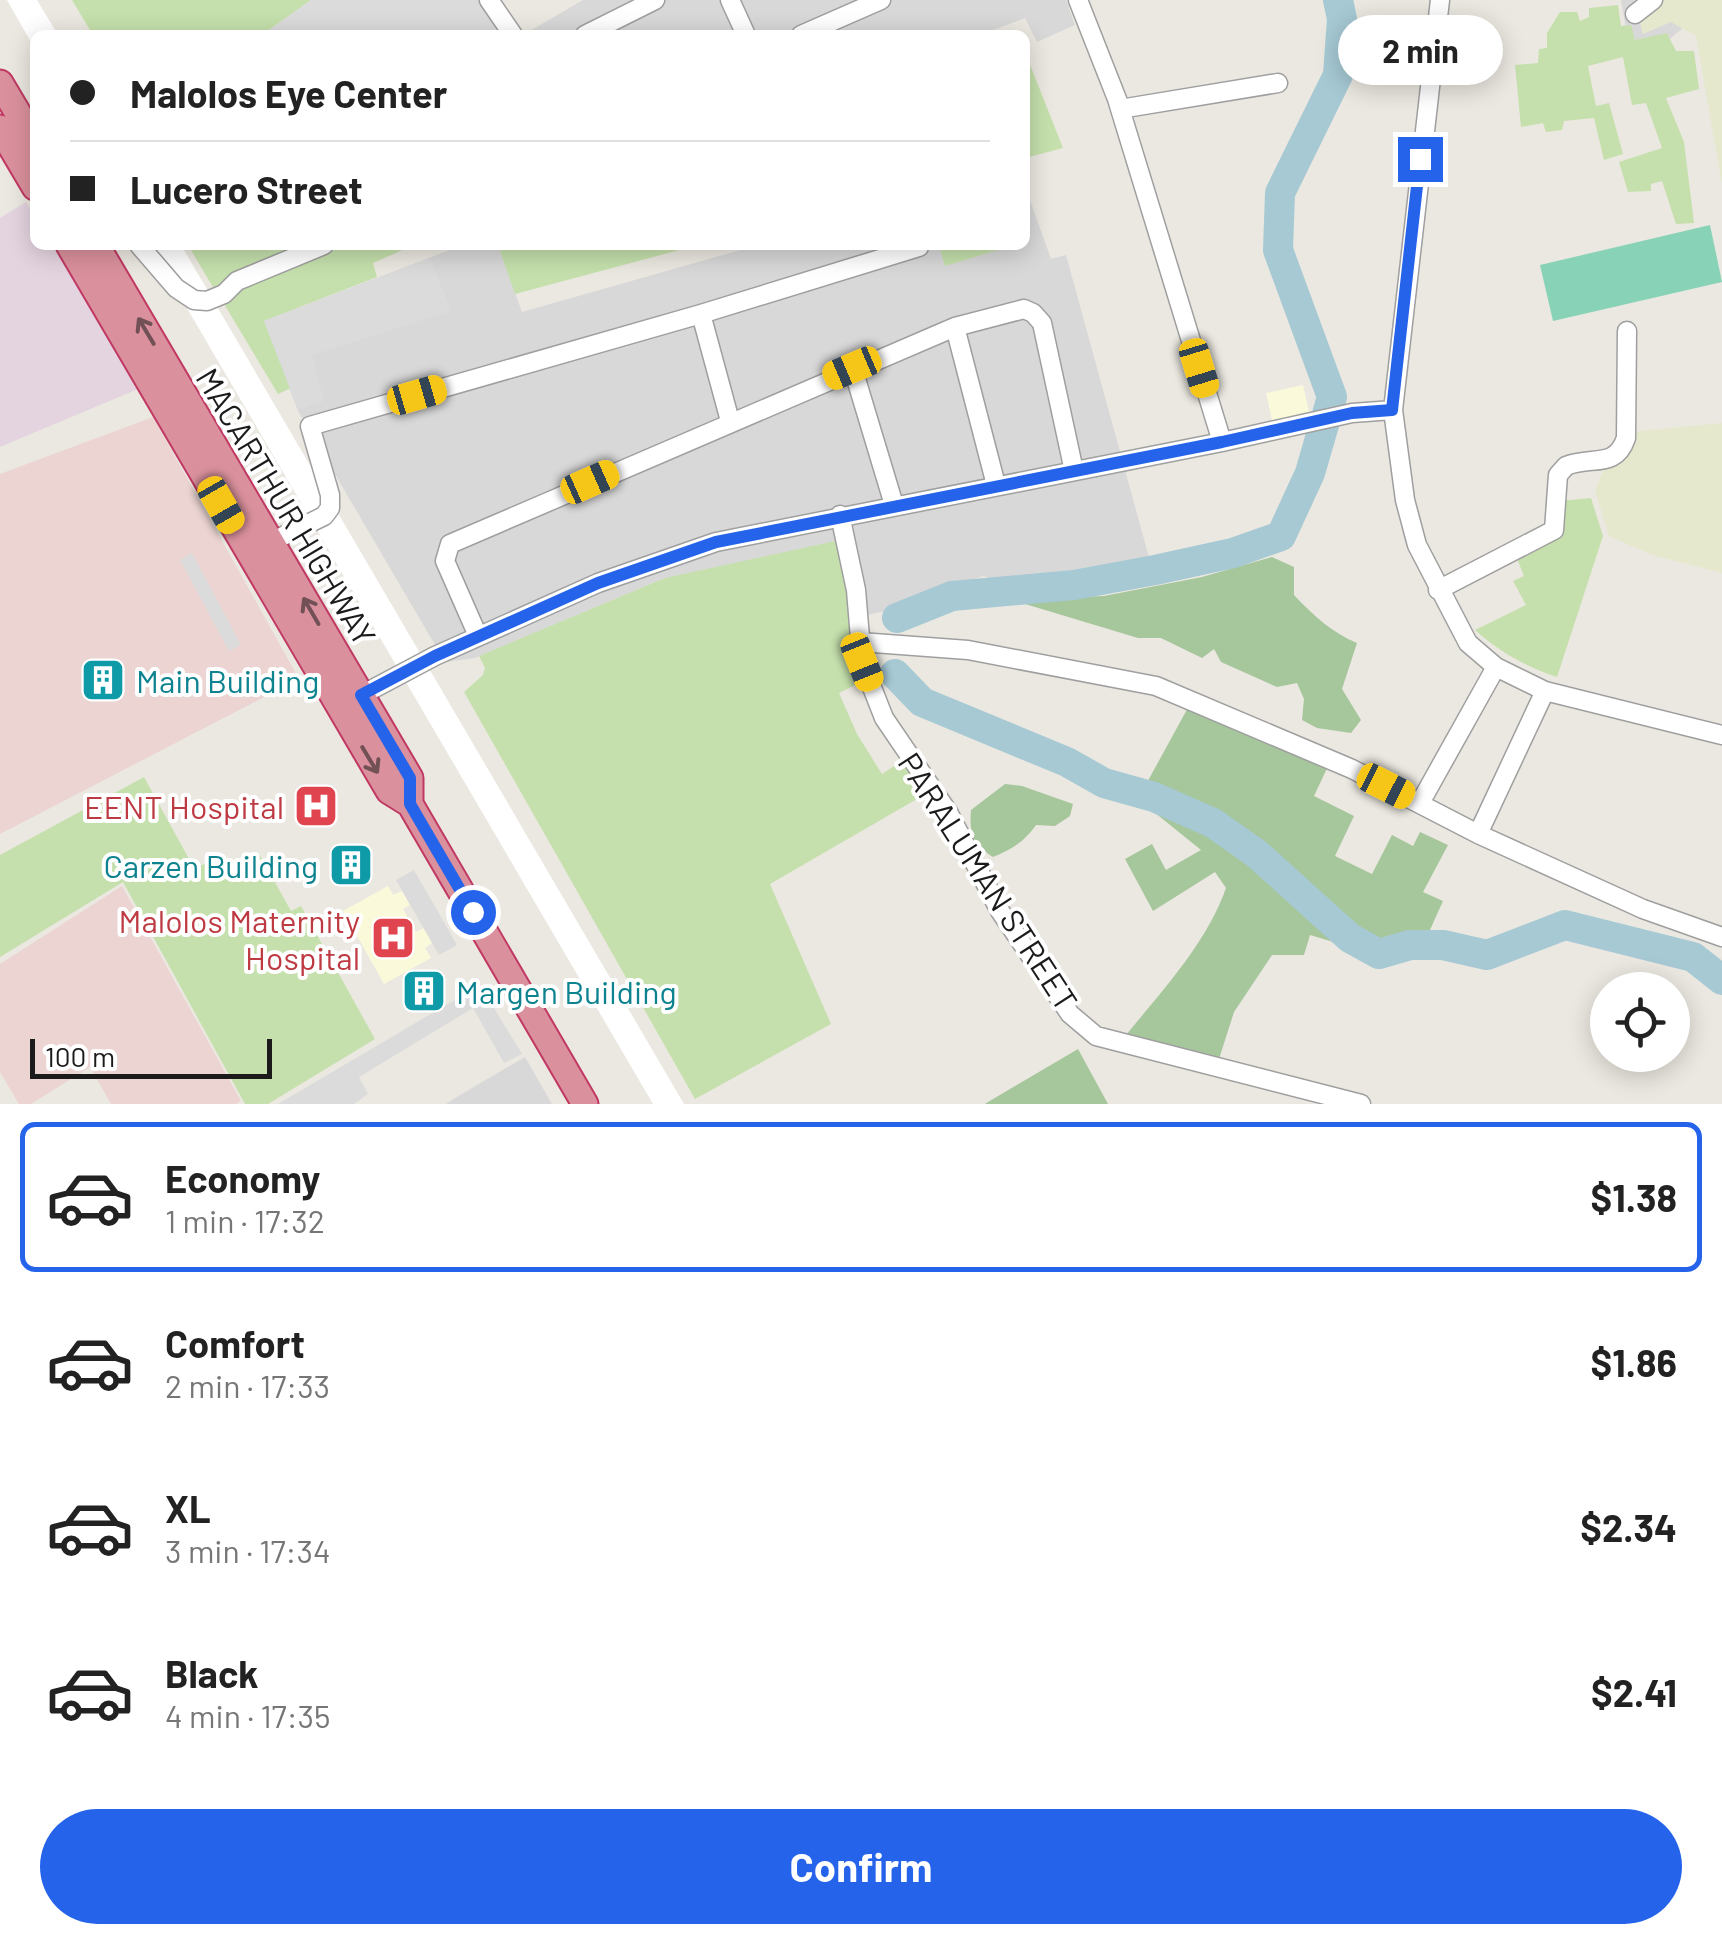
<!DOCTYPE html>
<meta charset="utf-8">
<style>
:root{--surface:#fff;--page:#f6f6f6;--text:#222;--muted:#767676;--line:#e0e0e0;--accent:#2563eb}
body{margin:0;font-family:Barlow,sans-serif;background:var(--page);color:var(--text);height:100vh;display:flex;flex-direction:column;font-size:38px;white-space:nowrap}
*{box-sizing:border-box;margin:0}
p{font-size:32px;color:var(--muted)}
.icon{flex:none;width:55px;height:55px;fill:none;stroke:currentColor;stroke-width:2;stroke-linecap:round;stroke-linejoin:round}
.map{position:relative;height:1104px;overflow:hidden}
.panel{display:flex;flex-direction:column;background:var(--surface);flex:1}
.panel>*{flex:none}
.top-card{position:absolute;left:30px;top:30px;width:1000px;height:220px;border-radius:15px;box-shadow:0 5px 25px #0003;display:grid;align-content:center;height:220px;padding:0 40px;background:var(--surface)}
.fabs{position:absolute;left:1590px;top:972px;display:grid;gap:20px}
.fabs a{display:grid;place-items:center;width:100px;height:100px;border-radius:50%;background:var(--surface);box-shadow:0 5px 25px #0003;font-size:50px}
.scale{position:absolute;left:30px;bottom:25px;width:242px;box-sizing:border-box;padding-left:10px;border:5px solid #1b1b1b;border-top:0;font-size:28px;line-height:35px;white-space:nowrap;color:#1b1b1b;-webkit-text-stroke:8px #fff;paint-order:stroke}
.end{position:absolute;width:45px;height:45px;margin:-22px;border:12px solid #2563eb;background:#fff;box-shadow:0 0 0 5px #fff}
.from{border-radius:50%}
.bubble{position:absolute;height:70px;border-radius:35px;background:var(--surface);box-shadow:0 5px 25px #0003;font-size:32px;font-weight:700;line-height:70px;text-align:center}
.car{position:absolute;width:30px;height:60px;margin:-30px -15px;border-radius:12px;box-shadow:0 0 8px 2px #0007;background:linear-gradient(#f5c518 24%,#345 0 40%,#f5c518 0 76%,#345 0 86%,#f5c518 0)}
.top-card b{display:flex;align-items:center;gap:35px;height:95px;font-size:38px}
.top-card b+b{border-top:2px solid var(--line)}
.top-card i{width:25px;height:25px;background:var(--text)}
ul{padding:18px 0 0;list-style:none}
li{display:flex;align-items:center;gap:30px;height:150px;margin:0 20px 15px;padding:0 20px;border:5px solid transparent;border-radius:15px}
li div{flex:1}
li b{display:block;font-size:38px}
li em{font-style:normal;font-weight:700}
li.on{border-color:var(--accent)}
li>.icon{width:90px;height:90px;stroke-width:1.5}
.primary-button{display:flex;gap:20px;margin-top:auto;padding:20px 40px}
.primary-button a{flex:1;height:115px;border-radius:60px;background:var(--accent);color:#fff;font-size:40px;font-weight:700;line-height:115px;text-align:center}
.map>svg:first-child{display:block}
.residential{fill:#d9d8d8}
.commercial{fill:#ebd4d2}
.industrial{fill:#e4d4e0}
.education{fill:#fafadb}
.farmland{fill:#e6e8ce}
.grass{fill:#c5e0ac}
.forest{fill:#a6c69b}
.pitch{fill:#88d2b7}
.parking{fill:#dbdbdb}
.pier{fill:#fff}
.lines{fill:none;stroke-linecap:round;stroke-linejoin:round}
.river{stroke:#a6c9d4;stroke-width:30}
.minor-casing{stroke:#9f9f9f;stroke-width:21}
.highway-casing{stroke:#c03863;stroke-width:29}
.minor{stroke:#fff;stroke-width:18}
.highway{stroke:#da919d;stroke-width:25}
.oneway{stroke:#715056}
.route{stroke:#2563eb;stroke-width:12}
.labels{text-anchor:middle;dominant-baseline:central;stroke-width:8;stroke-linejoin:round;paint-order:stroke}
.street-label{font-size:32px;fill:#1b1b1b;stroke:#fff}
.culture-label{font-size:32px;fill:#0d838f;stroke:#fff;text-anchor:start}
.health-label{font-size:32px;fill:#be3a42;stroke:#fff;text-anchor:end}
</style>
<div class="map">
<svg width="1722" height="1104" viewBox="0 0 1722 1104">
<rect width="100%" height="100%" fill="#ebe8e1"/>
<!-- residential -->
<path class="residential" d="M583 0H1066L1075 25 1037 42 1025 18 980 35H523Z
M1621 0H1716L1633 70Z
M1025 186 1051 259 1066 255 1150 561 1004 583 983 576 889 610 851 619 665 578 475 658 445 662 298 411 264 321 463 245H498L522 312 758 245H1025Z
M525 1057 552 1104H446L455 1098Z"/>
<!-- commercial -->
<path class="commercial" d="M153 417 299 679 0 834V474Z
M122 886 241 1101 236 1104H111L90 1067 31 1104H19L0 1072V964Z"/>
<!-- industrial -->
<path class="industrial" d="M26 202 35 217V245H52L138 389 0 447V218Z"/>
<!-- education -->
<path class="education" d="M1303 385 1310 416 1273 424 1266 393Z
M388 886 393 895 402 891 410 905 403 909 416 932 424 928 432 943 425 948 431 958 384 984 343 911Z"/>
<!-- farmland -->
<path class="farmland" d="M1634 0H1722V185L1696 36 1671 22 1643 34Z
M1722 423V573L1652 555 1609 536 1595 491 1608 458 1639 431Z"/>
<!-- grass -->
<path class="grass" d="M72 0H311L262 35H93Z
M1618 5 1621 26 1631 25 1635 40 1667 33 1676 51H1694L1699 89 1666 98 1684 142 1694 223 1676 224 1662 181 1651 184V191L1628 192 1619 162 1662 148 1646 103 1632 105 1623 57 1588 66 1596 106 1609 103 1623 154 1604 160 1594 118 1564 121 1562 130 1546 132 1543 123 1521 127 1515 65 1538 63 1539 49 1547 48V33L1560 12H1577L1580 21 1589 17V8Z
M1025 52 1063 148 1025 158Z
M188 245H307L235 276 214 289Z
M328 245H414L373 263 377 277 264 321 291 388 278 394 224 304 239 286Z
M498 245H698L515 294Z
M939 245H1007L1008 247 945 266Z
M1591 498 1603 536 1557 677C1525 666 1501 653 1475 630L1526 605 1513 581 1524 576 1511 544 1557 528 1560 501Z
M840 540 861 682 839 693 857 734 882 774 912 754 936 788 770 884 831 1024 695 1099 464 692 483 675 485 668 479 656 665 578Z
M144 777 194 868 217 859 223 869 258 852 291 911 301 906 375 1039 268 1104H245L123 882 0 957V855Z"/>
<!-- forest -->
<path class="forest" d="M1272 557 1294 567V595C1314 616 1331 632 1357 643L1342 689 1361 720 1351 733 1317 728 1302 720 1304 699 1297 683 1277 687 1221 662 1214 649 1202 658 1161 638H1138L1012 600 1104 596 1202 577Z
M1190 704 1329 764 1314 796 1354 816 1335 856 1372 874 1392 835 1413 846 1420 832 1448 845 1423 892 1443 901 1425 941 1380 950 1350 947 1310 935 1304 955H1272L1234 1012 1219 1059 1122 1040C1159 994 1206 945 1226 888L1215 872 1153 911 1125 859 1152 844 1166 870 1201 850 1138 799Z
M1005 784 1022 786 1073 804 1070 816 1055 826 1036 825C1024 842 1012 849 993 857 973 844 969 833 971 810Z
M1078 1049 1108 1104H985L988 1102Z"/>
<!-- pitch -->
<path class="pitch" d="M1710 225 1722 282 1553 321 1540 265Z"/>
<!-- parking -->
<path class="parking" d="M311 0H490L506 23 484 35H262Z
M430 258 451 311 312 355 324 401 298 410 264 321Z
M192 553 241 645 229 651 180 560Z
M414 870 457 945 439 955 396 880Z
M480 985 522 1054 504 1063 473 1008 359 1077 368 1094 354 1104H278Z"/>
<!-- pier -->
<path class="pier" d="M7 0H37L58 35H35V49Z
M150 245H181L684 1104H653Z"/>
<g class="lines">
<!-- river -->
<path class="river" d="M897 618 952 596 1074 585 1155 570 1233 553 1281 536 1310 473 1332 397 1278 250 1280 193 1338 75 1342 19 1338 0
M895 674 922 702 1067 762 1104 783 1154 797 1213 823 1257 854 1350 938 1379 954 1410 945H1443L1487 955 1565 925 1693 957 1722 980"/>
<defs>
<path id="minor" d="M489 0 513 35
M730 0 746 35
M1078 0 1117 99 1222 442
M1440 0 1393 410 1405 500 1417 545 1468 643 1496 667 1545 691 1722 735
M1635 14 1653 0
M585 35 655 0
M801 35 881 0
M1120 109 1278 83
M139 245 176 288 194 300 207 301 224 294 237 281 324 245
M701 314 730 421
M955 327 996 485
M853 369 894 505
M840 515 856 590 862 662 884 718 948 812 1000 911 1070 1014 1096 1036 1361 1104
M271 542 324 516 330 508V495L310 426 701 314 919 247
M1438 590 1554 530 1558 475 1566 466C1592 455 1615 470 1626 438L1627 331
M478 636 445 561 450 544 955 327 1024 309 1033 313 1042 323 1074 471
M860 642 968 650 1156 686 1352 769 1478 834 1643 909 1722 937
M354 699 435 656 598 583 716 542 1222 442 1352 413 1393 410
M1420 803 1496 667
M1478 834 1545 691"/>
<path id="highway" d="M0 83 35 142
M0 128 35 187
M69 245 389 791 410 804 585 1104
M96 245 410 778V804"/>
</defs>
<!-- minor casing -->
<use href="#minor" class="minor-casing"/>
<!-- highway casing -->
<use href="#highway" class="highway-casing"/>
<!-- minor -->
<use href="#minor" class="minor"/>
<!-- highway -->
<use href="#highway" class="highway"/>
</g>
<!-- one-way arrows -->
<defs><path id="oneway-shaft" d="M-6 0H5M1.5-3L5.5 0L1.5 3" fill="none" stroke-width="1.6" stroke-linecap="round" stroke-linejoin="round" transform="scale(2.5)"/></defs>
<g class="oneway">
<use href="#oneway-shaft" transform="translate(146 331) rotate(-121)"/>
<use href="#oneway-shaft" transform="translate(311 611) rotate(-120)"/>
<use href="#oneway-shaft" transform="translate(370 760) rotate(59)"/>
</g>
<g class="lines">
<!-- route -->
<path class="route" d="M473 912 410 804V778L361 695 435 656 598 583 716 542 1222 442 1352 413 1392 410 1420 159"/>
</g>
<!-- icons -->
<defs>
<symbol id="building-square" viewBox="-11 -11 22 22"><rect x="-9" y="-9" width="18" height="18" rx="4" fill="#0f9aa8" stroke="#fff"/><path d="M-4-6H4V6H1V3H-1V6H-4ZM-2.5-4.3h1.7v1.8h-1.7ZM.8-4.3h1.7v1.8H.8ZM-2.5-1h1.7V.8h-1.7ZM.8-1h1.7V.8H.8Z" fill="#fff"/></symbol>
<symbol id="hospital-square" viewBox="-11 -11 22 22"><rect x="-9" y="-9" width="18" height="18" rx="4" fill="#e0444e" stroke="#fff"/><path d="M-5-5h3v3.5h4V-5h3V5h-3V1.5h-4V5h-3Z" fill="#fff"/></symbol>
</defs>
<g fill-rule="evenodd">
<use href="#building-square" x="78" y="655" width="50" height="50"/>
<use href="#hospital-square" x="291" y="781" width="50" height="50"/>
<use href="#building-square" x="326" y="840" width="50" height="50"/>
<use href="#hospital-square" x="368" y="913" width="50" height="50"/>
<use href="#building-square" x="399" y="966" width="50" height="50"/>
</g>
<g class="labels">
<!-- street labels -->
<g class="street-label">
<text transform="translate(287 506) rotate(59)">MACARTHUR HIGHWAY</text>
<text transform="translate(989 881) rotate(57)">PARALUMAN STREET</text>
</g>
<!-- culture labels -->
<g class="culture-label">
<text x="136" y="680">Main Building</text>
<text x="318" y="865" text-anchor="end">Carzen Building</text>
<text x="456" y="991">Margen Building</text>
</g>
<!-- health labels -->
<g class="health-label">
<text x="284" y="806">EENT Hospital</text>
<text x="360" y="920">Malolos Maternity<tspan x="360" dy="37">Hospital</tspan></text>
</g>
</g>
</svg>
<div class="fabs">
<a><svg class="icon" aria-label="locate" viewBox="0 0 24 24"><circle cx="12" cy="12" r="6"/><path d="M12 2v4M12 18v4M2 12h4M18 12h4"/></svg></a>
</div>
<div class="scale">100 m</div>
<i class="end from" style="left:473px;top:912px"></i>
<i class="end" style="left:1420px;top:159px"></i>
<div class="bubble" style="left:1338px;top:15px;width:165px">2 min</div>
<i class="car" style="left:852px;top:368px;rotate:247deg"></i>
<i class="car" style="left:1199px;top:368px;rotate:163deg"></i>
<i class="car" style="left:417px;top:395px;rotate:74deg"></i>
<i class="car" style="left:590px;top:482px;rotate:66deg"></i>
<i class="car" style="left:221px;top:505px;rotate:150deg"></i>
<i class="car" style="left:862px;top:662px;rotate:158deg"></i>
<i class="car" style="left:1386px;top:786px;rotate:117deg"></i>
<div class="top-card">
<b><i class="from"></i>Malolos Eye Center</b>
<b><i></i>Lucero Street</b>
</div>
</div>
<section class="panel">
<ul>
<li class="on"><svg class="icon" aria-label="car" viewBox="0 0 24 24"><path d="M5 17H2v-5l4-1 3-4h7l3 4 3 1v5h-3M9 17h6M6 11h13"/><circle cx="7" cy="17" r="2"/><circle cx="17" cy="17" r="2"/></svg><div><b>Economy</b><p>1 min · 17:32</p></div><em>$1.38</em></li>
<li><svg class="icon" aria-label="car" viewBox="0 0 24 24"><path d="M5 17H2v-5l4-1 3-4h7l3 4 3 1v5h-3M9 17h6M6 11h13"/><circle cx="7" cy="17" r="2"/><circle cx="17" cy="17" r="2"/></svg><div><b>Comfort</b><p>2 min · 17:33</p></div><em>$1.86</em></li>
<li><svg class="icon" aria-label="car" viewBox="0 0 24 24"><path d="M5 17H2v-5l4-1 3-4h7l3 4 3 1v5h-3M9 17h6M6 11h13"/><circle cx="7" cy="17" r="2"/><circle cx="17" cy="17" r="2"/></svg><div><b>XL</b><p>3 min · 17:34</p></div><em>$2.34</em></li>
<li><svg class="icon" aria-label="car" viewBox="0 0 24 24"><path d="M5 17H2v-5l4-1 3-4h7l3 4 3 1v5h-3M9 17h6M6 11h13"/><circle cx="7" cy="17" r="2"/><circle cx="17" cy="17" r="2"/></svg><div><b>Black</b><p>4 min · 17:35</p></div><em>$2.41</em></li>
</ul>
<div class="primary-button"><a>Confirm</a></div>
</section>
